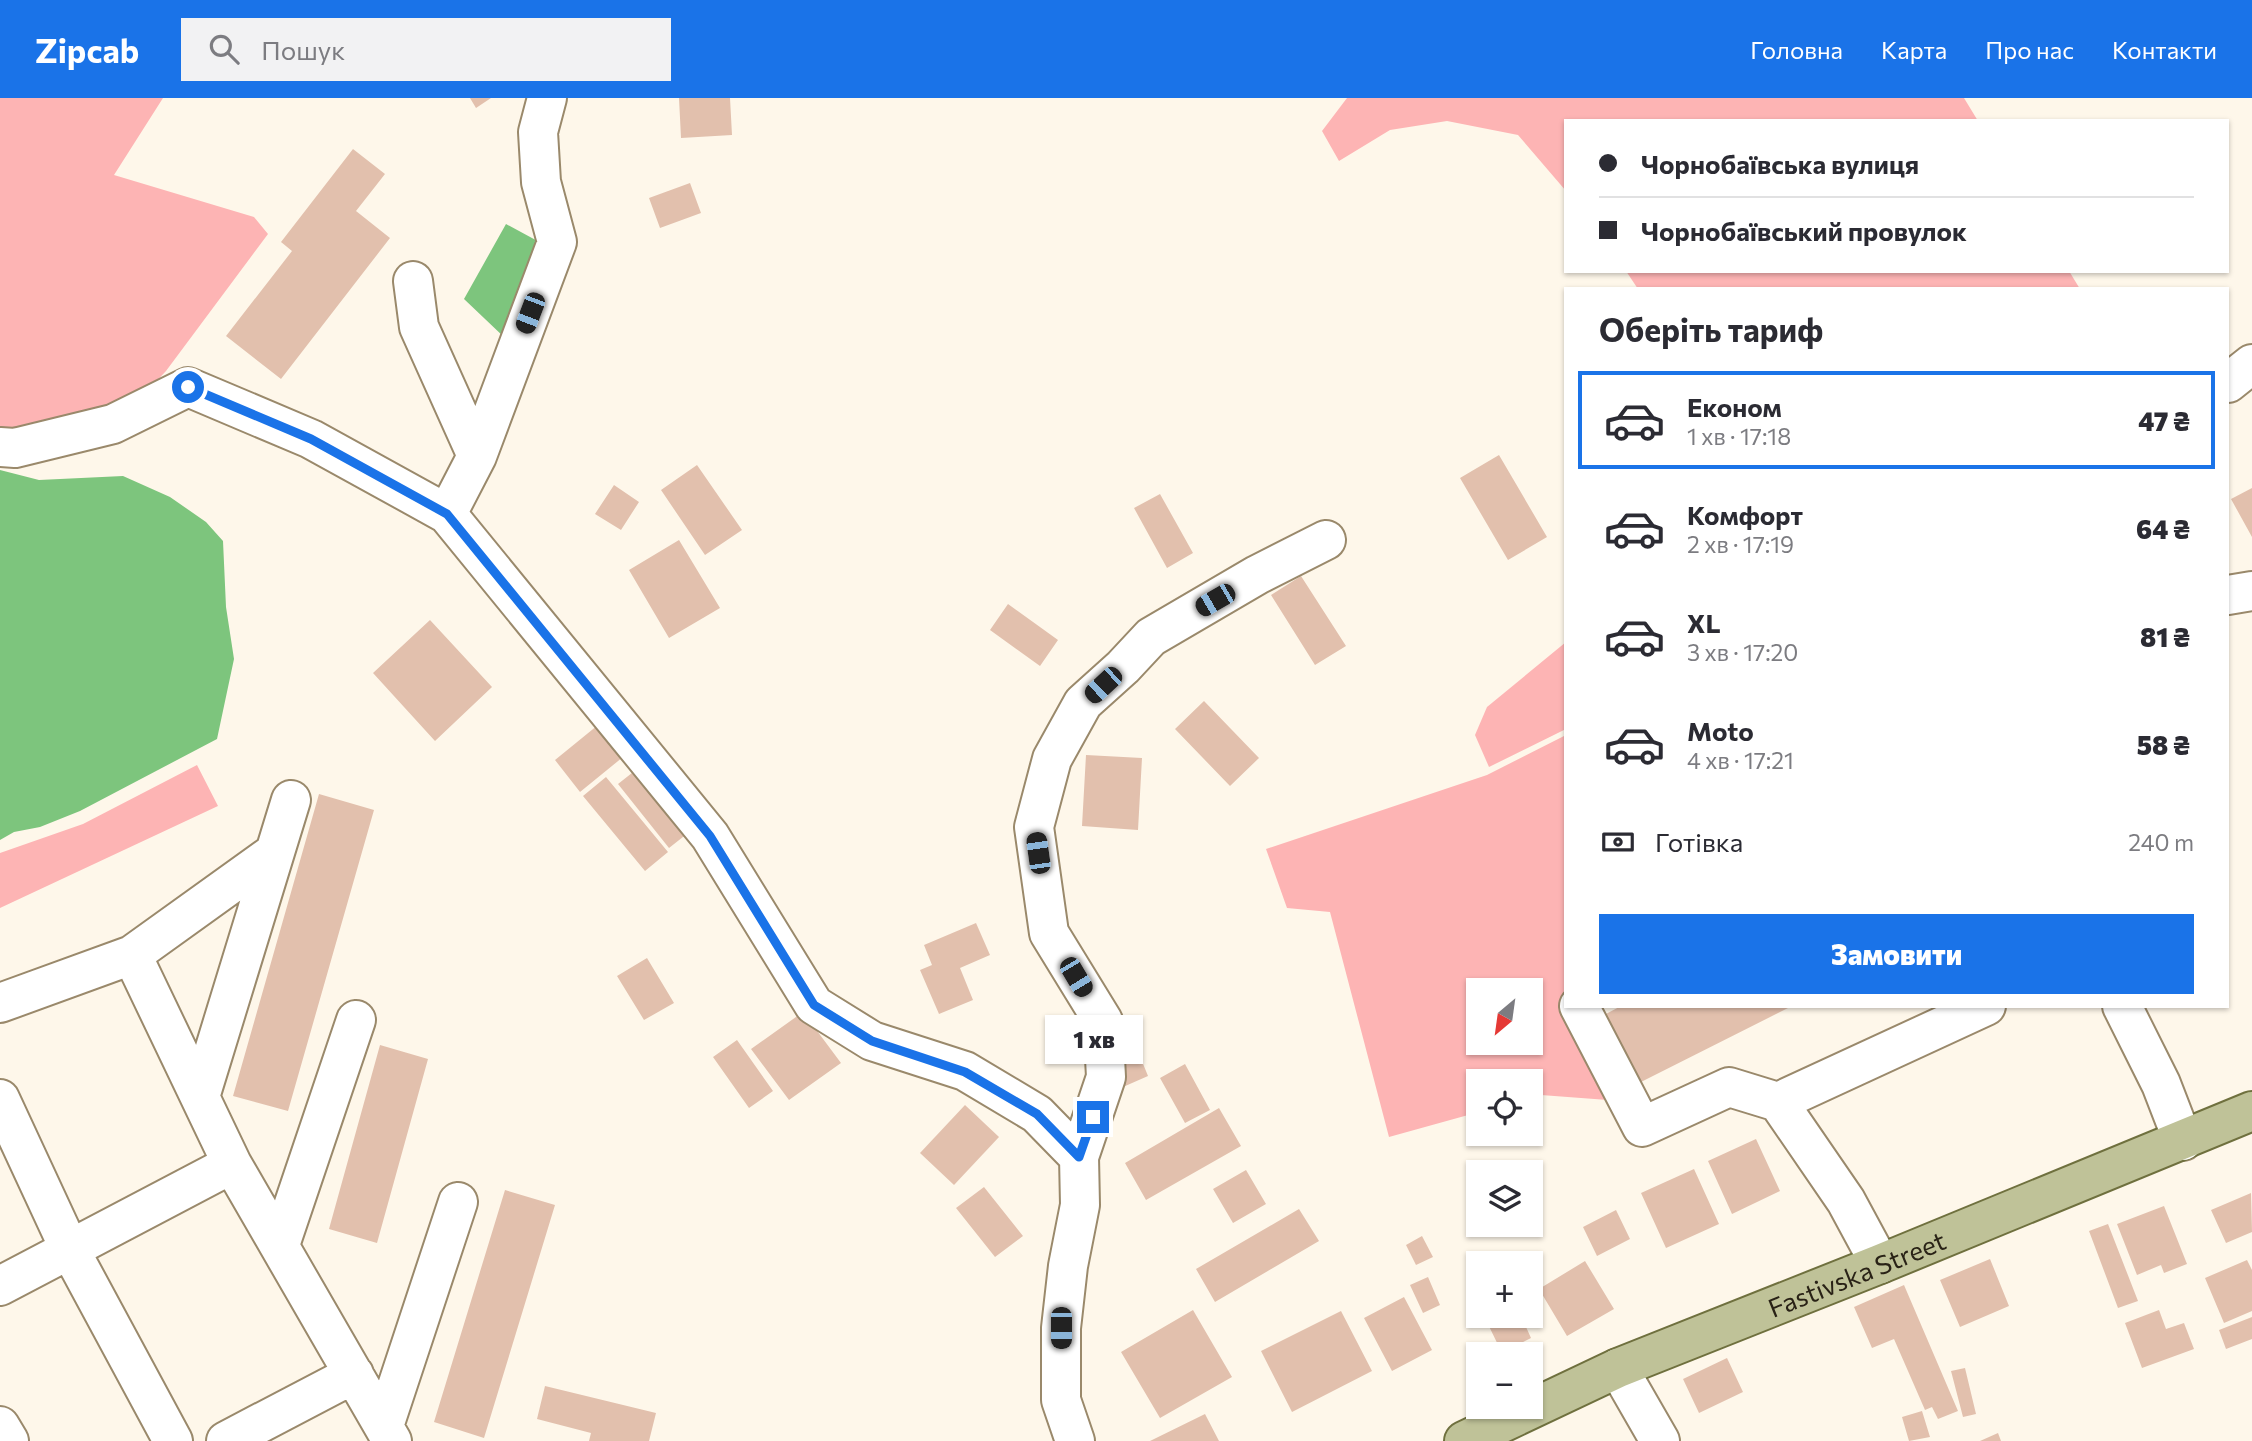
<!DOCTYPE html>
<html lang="uk">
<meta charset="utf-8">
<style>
:root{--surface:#fff;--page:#f2f2f3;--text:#2b2b33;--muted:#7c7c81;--line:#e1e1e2;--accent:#1a73e8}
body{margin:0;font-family:Commissioner,sans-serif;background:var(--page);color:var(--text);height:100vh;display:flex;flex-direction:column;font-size:26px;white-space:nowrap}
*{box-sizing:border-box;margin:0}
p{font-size:23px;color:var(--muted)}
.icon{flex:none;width:38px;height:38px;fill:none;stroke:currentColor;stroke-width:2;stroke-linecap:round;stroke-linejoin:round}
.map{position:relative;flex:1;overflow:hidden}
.drawer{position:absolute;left:1564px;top:189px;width:665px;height:721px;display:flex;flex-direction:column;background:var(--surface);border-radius:0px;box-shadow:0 2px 5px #0004}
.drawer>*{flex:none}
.banner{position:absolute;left:1564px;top:21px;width:665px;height:154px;border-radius:0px;box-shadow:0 2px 5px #0004;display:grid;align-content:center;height:154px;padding:0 35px;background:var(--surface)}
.needle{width:46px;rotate:209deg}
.controls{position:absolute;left:1466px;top:880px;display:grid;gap:14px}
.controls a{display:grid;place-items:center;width:77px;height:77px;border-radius:0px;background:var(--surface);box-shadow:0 2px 5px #0004;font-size:35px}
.end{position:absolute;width:32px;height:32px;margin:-16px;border:9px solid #1a73e8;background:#fff;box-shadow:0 0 0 4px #fff}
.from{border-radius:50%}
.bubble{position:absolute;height:49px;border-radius:0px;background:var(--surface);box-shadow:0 2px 5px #0004;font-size:23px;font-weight:800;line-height:49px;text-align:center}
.car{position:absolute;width:21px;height:42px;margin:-21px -10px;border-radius:9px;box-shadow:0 0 5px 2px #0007;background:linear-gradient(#222 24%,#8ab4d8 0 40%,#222 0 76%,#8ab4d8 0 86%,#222 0)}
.banner b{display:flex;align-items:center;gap:24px;height:66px;font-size:26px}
.banner b+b{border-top:2px solid var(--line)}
.banner i{width:18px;height:18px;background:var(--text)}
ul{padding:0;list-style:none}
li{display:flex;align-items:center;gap:21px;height:98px;margin:0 14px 10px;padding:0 21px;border:4px solid transparent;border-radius:0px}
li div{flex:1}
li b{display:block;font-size:26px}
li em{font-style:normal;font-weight:800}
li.active{border-color:var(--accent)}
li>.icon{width:63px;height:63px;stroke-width:1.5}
h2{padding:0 35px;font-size:32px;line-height:84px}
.pay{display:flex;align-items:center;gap:18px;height:77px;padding:0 35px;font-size:26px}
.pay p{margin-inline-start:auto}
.cta{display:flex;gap:14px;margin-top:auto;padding:14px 35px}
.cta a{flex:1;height:80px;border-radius:0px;background:var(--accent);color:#fff;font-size:28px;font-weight:800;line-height:80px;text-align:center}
header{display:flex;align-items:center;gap:42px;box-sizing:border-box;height:98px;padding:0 35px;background:var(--accent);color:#fff}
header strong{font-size:33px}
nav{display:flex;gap:38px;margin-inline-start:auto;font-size:24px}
.search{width:490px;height:63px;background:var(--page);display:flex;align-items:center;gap:18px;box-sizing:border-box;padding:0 24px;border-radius:0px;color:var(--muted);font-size:26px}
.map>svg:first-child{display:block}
.green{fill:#fdb4b4;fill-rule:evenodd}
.water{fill:#7dc57d}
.building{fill:#e2c0ad}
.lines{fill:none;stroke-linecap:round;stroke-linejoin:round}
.minor-casing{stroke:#9a896b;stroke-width:42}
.major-casing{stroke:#6f703e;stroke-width:42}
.minor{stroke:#fff;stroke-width:38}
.major{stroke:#bfc298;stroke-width:38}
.route{stroke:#1a73e8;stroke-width:9}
.labels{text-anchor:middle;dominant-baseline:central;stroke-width:5;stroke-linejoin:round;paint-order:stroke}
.street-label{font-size:26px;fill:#292216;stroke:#fff}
</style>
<header>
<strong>Zipcab</strong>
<div class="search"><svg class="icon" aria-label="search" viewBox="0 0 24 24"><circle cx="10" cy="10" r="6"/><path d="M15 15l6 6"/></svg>Пошук</div>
<nav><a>Головна</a><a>Карта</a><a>Про нас</a><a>Контакти</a></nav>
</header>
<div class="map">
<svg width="2252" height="1343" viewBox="0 0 2252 1343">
<rect width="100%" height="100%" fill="#fef7ea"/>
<!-- green -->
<path class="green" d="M0 0H163L114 77 254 119 268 136 166 273 148 292 113 314 0 335Z
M1347 0H1964L1978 23H1566V93L1518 37 1447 23 1390 32 1339 63 1322 33Z
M1626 173H2069L2080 191H1638Z
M1566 544V631L1489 669 1475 637 1487 609Z
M1566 637V908H1604L1579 922 1621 1003 1541 997 1531 1000V984H1479V1014L1389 1039 1330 814 1287 810 1266 751 1487 677ZM1479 892H1531V945H1479Z
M197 667 218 708 0 810V755L83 726Z"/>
<!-- water -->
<path class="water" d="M506 126 543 146 505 240 464 201Z
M0 372 39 382 123 378 170 399 206 424 223 443 226 509 234 561 217 641 80 713 40 729 14 734 0 742Z"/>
<!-- building -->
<path class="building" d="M470 0H491L476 10Z
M679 0H730L732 37 681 40Z
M353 51 385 76 356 113 390 140 281 281 226 238 292 153 281 144Z
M690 85 701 115 660 130 649 100Z
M1499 357 1547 439 1508 462 1460 380Z
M697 367 742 432 705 457 661 392Z
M614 387 639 404 621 432 595 416Z
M2252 390V439L2231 401Z
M1160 396 1193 455 1167 470 1134 410Z
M679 442 720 510 669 540 629 472Z
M1301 478 1346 548 1315 567 1271 497Z
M1008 506 1058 542 1040 568 990 532Z
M430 522 492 589 435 643 373 575Z
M1204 603 1259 660 1230 688 1175 631Z
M598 627 623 659 580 694 555 662Z
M1086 657 1142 660 1138 732 1082 728Z
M637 671 688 735 669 750 618 686Z
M606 679 668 754 645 773 583 698Z
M319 696 374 712 288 1013 233 998Z
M976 825 990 857 960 870 973 902 939 916 920 872 932 867 924 847Z
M647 860 674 905 644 922 617 878Z
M1621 908H1792L1637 986 1604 917Z
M803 914 841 965 789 1002 751 951Z
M737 942 773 993 749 1010 713 959Z
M1135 946 1148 978 1123 989 1109 957Z
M380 947 428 961 377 1145 329 1131Z
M1185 966 1210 1012 1185 1025 1160 980Z
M965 1007 999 1039 954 1087 920 1055Z
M1219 1010 1241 1048 1146 1102 1125 1065Z
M1756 1041 1780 1093 1732 1116 1708 1063Z
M1694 1071 1719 1126 1666 1150 1641 1095Z
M1246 1072 1266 1106 1233 1125 1213 1091Z
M984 1089 1023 1138 995 1159 956 1110Z
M505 1092 555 1107 484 1340 434 1324Z
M2251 1095 2252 1134 2226 1145 2211 1112Z
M2164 1108 2187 1166 2164 1175 2161 1167 2137 1177 2117 1126Z
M1299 1111 1319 1143 1215 1204 1196 1171Z
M1616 1112 1630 1141 1597 1158 1583 1129Z
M2108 1126 2138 1203 2118 1210 2089 1133Z
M1422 1138 1433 1159 1416 1167 1406 1147Z
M1990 1161 2009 1208 1960 1229 1940 1182Z
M2247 1162 2252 1172V1213L2224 1225 2205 1180Z
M1585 1163 1614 1211 1567 1238 1539 1191Z
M1428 1179 1440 1207 1423 1215 1410 1187Z
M1904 1187 1958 1313 1938 1321 1932 1309 1925 1312 1894 1241 1872 1250 1854 1209Z
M1404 1199 1432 1252 1392 1273 1364 1220Z
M1193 1212 1232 1279 1160 1320 1121 1254Z
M2159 1212 2166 1231 2184 1225 2194 1251 2142 1270 2125 1225Z
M1341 1213 1372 1273 1292 1314 1261 1253Z
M1484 1218H1521L1531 1240 1502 1255Z
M2252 1219V1241L2226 1251 2219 1232Z
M1727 1260 1743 1294 1699 1315 1683 1281Z
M1965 1270 1976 1316 1963 1319 1951 1273Z
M545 1288 656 1315 649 1343H589L591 1335 537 1321Z
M1922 1313 1930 1339 1909 1343 1902 1319Z
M1205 1316 1219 1343H1150Z
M1998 1335 2001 1343H1980Z"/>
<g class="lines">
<defs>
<path id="minor" d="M413 183 419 229 477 358
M2228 285 2252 266
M0 349 15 350 113 326 188 289 311 341 447 416 710 738 814 907 872 943 965 973 1037 1016 1079 1059 1080 1107 1068 1168 1061 1230V1302L1075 1343
M447 416 477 358 557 144 541 84 538 34 547 0
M2228 497 2252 493
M132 857 232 1066
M0 905 132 857 274 755
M1579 908 1642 1029 1729 989 1778 1004 1986 908
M2122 908 2161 986 2183 1043
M200 999 291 702
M0 1001 70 1152 173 1343
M1778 1004 1846 1103 1880 1166
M1079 1059 1106 979 1103 923 1049 835 1034 729 1052 661 1083 605 1123 569 1151 539 1257 477 1326 442
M280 1147 356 922
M0 1188 232 1066 392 1343
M1618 1270 1660 1343
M0 1328 9 1343
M384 1328 458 1104
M226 1343 354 1276"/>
<g id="major">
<path id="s1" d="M1464 1343 1618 1270 1880 1166 2252 1013"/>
</g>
</defs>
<!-- minor casing -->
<use href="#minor" class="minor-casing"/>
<!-- major casing -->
<use href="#major" class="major-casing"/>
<!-- minor -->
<use href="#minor" class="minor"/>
<!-- major -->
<use href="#major" class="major"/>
</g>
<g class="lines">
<!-- route -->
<path class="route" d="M188 289 311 341 447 416 710 738 814 907 872 943 965 974 1037 1016 1079 1059 1093 1019"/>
</g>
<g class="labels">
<!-- street labels -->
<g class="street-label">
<text stroke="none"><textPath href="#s1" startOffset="427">Fastivska Street</textPath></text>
</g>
</g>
</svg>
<div class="controls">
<a><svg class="needle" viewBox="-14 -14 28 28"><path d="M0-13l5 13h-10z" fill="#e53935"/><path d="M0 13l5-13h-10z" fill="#7c7c81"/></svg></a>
<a><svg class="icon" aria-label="locate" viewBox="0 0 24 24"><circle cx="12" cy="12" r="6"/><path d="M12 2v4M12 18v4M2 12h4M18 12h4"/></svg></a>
<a><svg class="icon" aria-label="layers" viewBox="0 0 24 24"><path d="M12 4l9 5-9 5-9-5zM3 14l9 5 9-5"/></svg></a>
<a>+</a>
<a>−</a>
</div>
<i class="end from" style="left:188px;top:289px"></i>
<i class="end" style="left:1093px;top:1019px"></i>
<div class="bubble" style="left:1045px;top:917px;width:98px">1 хв</div>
<i class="car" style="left:530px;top:215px;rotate:201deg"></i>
<i class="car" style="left:1215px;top:502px;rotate:240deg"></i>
<i class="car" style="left:1103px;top:587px;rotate:227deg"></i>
<i class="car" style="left:1038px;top:755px;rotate:352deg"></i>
<i class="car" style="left:1076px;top:879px;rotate:149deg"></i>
<i class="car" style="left:1061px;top:1230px;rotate:180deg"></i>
<div class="banner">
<b><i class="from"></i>Чорнобаївська вулиця</b>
<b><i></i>Чорнобаївський провулок</b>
</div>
<section class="drawer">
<h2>Оберіть тариф</h2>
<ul>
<li class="active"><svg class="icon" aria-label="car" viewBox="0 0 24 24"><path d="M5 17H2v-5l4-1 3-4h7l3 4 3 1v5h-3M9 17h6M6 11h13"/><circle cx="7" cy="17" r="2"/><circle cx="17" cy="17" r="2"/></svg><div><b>Економ</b><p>1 хв · 17:18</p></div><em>47 ₴</em></li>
<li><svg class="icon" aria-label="car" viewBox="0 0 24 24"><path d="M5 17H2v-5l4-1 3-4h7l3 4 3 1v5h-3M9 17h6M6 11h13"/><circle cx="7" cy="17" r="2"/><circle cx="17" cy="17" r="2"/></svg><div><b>Комфорт</b><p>2 хв · 17:19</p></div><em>64 ₴</em></li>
<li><svg class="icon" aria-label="car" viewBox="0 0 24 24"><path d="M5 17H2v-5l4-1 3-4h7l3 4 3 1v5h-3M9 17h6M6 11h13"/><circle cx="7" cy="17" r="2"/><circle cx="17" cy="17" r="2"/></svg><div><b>XL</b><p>3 хв · 17:20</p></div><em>81 ₴</em></li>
<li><svg class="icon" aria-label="car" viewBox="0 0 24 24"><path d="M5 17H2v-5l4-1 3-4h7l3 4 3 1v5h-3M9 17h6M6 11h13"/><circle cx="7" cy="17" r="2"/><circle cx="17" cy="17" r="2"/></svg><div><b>Moto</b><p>4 хв · 17:21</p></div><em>58 ₴</em></li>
</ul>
<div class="pay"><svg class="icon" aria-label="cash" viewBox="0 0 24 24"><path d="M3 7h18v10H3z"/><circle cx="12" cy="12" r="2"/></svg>Готівка<p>240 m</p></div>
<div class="cta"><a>Замовити</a></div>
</section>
</div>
